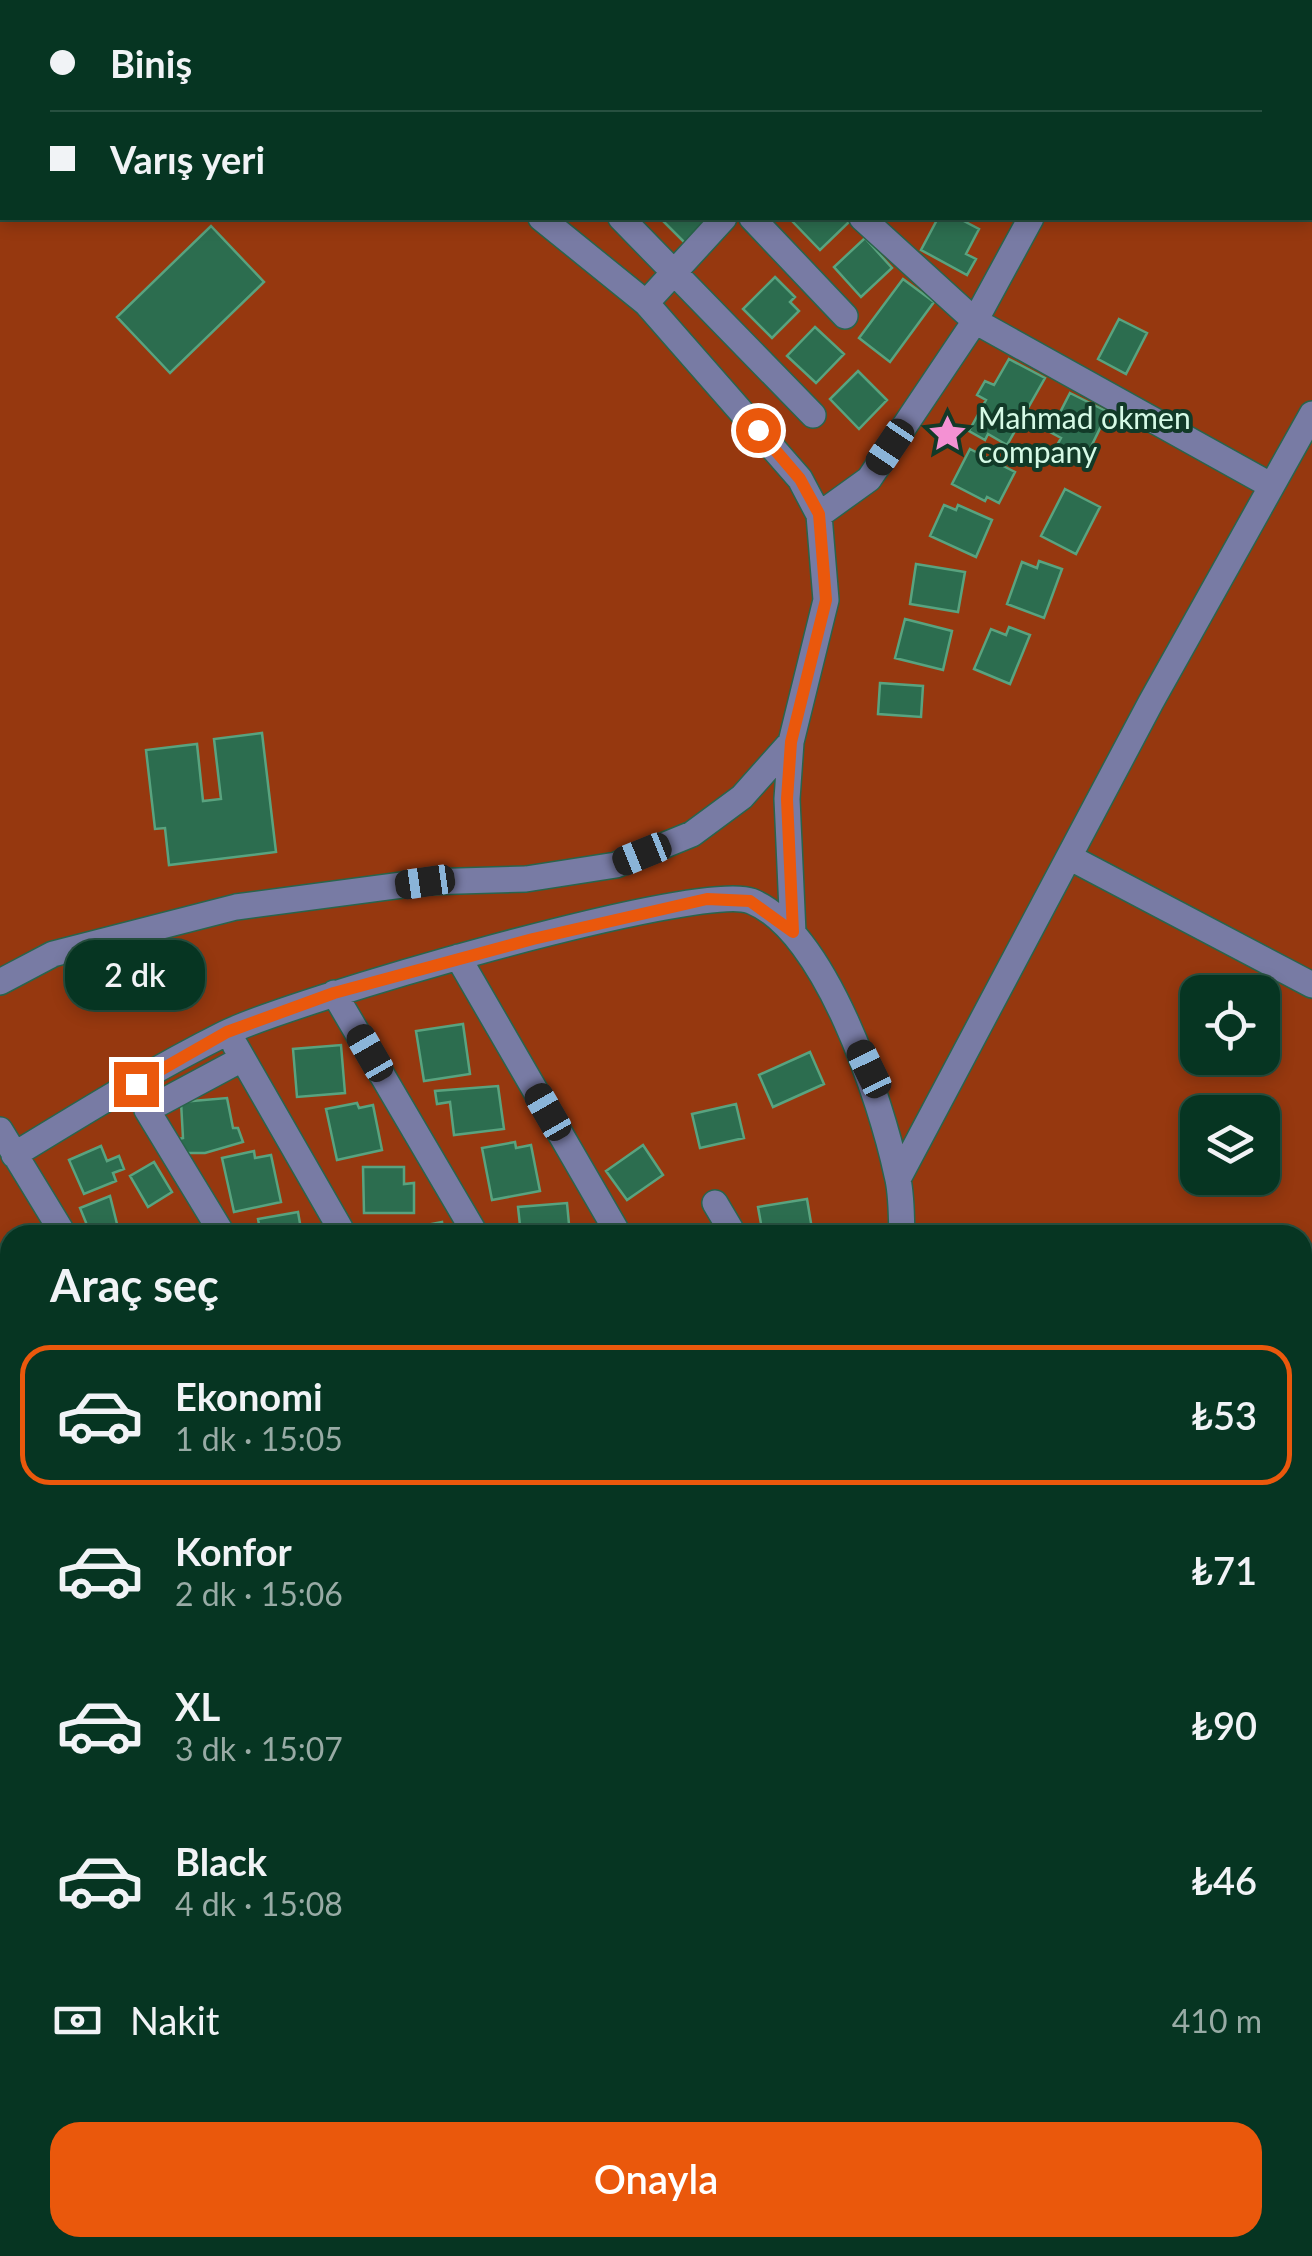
<!DOCTYPE html>
<html lang="tr">
<meta charset="utf-8">
<style>
:root{--surface:#063522;--page:#14402f;--text:#f1f3f6;--muted:#98aba5;--line:#275040;--accent:#ea580c}
body{margin:0;font-family:Lato,sans-serif;background:var(--page);color:var(--text);height:100vh;display:flex;flex-direction:column;font-size:38px;white-space:nowrap}
*{box-sizing:border-box;margin:0}
p{font-size:32px;color:var(--muted)}
.icon{flex:none;width:55px;height:55px;fill:none;stroke:currentColor;stroke-width:2;stroke-linecap:round;stroke-linejoin:round}
.map{position:relative;flex:1;overflow:hidden}
.side{position:absolute;left:0px;top:1225px;width:1312px;height:1032px;display:flex;flex-direction:column;background:var(--surface);border-radius:30px 30px 0 0;box-shadow:0 5px 15px #0003,0 0 0 2px var(--line)}
.side>*{flex:none}
.top-card{position:absolute;left:0px;top:0px;width:1312px;height:220px;box-shadow:0 5px 15px #0003,0 0 0 2px var(--line);display:grid;align-content:center;height:220px;padding:0 50px;background:var(--surface)}
.tools{position:absolute;left:1180px;top:975px;display:grid;gap:20px}
.tools a{display:grid;place-items:center;width:100px;height:100px;border-radius:20px;background:var(--surface);box-shadow:0 5px 15px #0003,0 0 0 2px var(--line);font-size:50px}
.end{position:absolute;width:45px;height:45px;margin:-22px;border:12px solid #ea580c;background:#fff;box-shadow:0 0 0 5px #fff}
.from{border-radius:50%}
.bubble{position:absolute;height:70px;border-radius:30px;background:var(--surface);box-shadow:0 5px 15px #0003,0 0 0 2px var(--line);font-size:32px;font-weight:600;line-height:70px;text-align:center}
.car{position:absolute;width:30px;height:60px;margin:-30px -15px;border-radius:12px;box-shadow:0 0 8px 2px #0007;background:linear-gradient(#222 24%,#8ab4d8 0 40%,#222 0 76%,#8ab4d8 0 86%,#222 0)}
.top-card b{display:flex;align-items:center;gap:35px;height:95px;font-size:38px}
.top-card b+b{border-top:2px solid var(--line)}
.top-card i{width:25px;height:25px;background:var(--text)}
ul{padding:0;list-style:none}
li{display:flex;align-items:center;gap:30px;height:140px;margin:0 20px 15px;padding:0 30px;border:5px solid transparent;border-radius:30px}
li div{flex:1}
li b{display:block;font-size:38px}
li em{font-style:normal;font-weight:600}
li.current{border-color:var(--accent)}
li>.icon{width:90px;height:90px;stroke-width:1.5}
h2{padding:0 50px;font-size:45px;line-height:120px}
.pay{display:flex;align-items:center;gap:25px;height:110px;padding:0 50px;font-size:38px}
.pay p{margin-inline-start:auto}
.action{display:flex;gap:20px;margin-top:auto;padding:20px 50px}
.action a{flex:1;height:115px;border-radius:30px;background:var(--accent);color:#fff;font-size:40px;font-weight:600;line-height:115px;text-align:center}
.map>svg:first-child{display:block}
.green{fill:#96380f;fill-rule:evenodd}
.building{fill:#2c6d4f;stroke:#59a37f;stroke-width:2.5}
.lines{fill:none;stroke-linecap:round;stroke-linejoin:round}
.minor-casing{stroke:#29644b;stroke-width:28}
.major-casing{stroke:#29644b;stroke-width:28}
.minor{stroke:#787ba4;stroke-width:25}
.major{stroke:#b5bafd;stroke-width:25}
.route{stroke:#ea580c;stroke-width:12}
.labels{text-anchor:middle;dominant-baseline:central;stroke-width:8;stroke-linejoin:round;paint-order:stroke}
.poi-label{font-size:30px;fill:#d6fae6;stroke:#123a28;text-anchor:start}
</style>
<div class="map">
<svg width="1312" height="2256" viewBox="0 0 1312 2256">
<rect width="100%" height="100%" fill="#08472e"/>
<!-- green -->
<path class="green" d="M0 0H1312V2256H0ZM2 2H1310V218H2ZM1198 992H1262V1058H1198ZM1198 1112H1262V1178H1198ZM10 1235H1302V2248H10Z"/>
<!-- building -->
<path class="building" d="M660 218H717L688 246Z
M796 218H845L849 222 820 250 792 221Z
M938 218H958L979 229 966 254 976 259 967 275 921 250Z
M211 226 264 282 170 373 117 317Z
M865 238 892 268 861 297 834 267Z
M775 277 795 297 790 302 799 311 772 338 743 309Z
M903 279 934 302 890 362 859 338Z
M1119 319 1147 333 1126 374 1098 359Z
M815 327 844 354 816 383 787 356Z
M1009 359 1045 378 1007 445 988 434 985 440 969 431 986 400 977 395 985 381 994 385Z
M858 371 887 400 859 429 830 399Z
M1070 393 1108 412 1084 461 1056 447 1061 438 1050 432Z
M970 449 1015 472 999 503 987 497 985 501 952 484Z
M1065 489 1100 507 1076 554 1041 536Z
M944 505 956 510 958 505 992 520 976 557 930 536Z
M1039 561 1062 569 1044 618 1007 604 1022 562 1037 568Z
M916 564 965 572 958 612 910 604Z
M905 619 952 631 943 670 895 658Z
M1009 627 1030 635 1010 684 974 669 991 629 1006 635Z
M880 683 923 686 921 717 878 714Z
M262 733 276 852 169 865 165 828 155 829 146 750 197 744 203 801 221 799 214 739Z
M463 1024 470 1074 424 1081 416 1031Z
M341 1045 345 1093 297 1097 293 1049Z
M810 1052 824 1084 773 1107 759 1075Z
M498 1086 504 1129 454 1135 450 1102 437 1104 435 1091Z
M227 1098 233 1128H238L243 1142 205 1153H179L175 1140 183 1138 181 1102Z
M357 1103 359 1108 373 1105 382 1150 337 1160 326 1109Z
M736 1104 744 1138 700 1148 692 1114Z
M515 1142 516 1148 531 1145 540 1191 492 1200 482 1148Z
M643 1145 663 1175 627 1200 606 1171Z
M101 1146 107 1161 119 1156 124 1169 113 1173 116 1181 84 1194 69 1160Z
M254 1151 255 1158 271 1155 281 1202 234 1212 222 1158Z
M154 1162 172 1192 148 1207 130 1176Z
M363 1167H404V1184L414 1183V1213H364Z
M110 1196 119 1232 91 1235 80 1208Z
M807 1199 813 1235H763L758 1207Z
M567 1203 570 1235H521L518 1207Z
M298 1212 302 1235H261L258 1219Z
M442 1222 444 1235H397L396 1231Z"/>
<g class="lines">
<defs>
<path id="minor" d="M583 0V2
M683 0V2
M953 0V2
M1076 0V2
M1287 0 1291 2
M532 2 533 0
M853 2V0
M1310 15 1312 16
M0 39 2 41
M541 218 646 303 800 479 819 515 826 600 791 742 787 799 793 933
M621 218 813 415
M752 218 845 316
M862 218 975 321 1270 485
M646 303 724 218
M819 515 869 479 975 321 1031 218
M1069 857 1312 985
M458 957 619 1235
M0 982 53 954 236 907 425 882 526 879 616 865 692 834 742 797 791 742
M334 993 476 1235
M235 1045 344 1235
M0 1130 64 1235
M14 1155C83 1113 152 1070 224 1034 287 1002 699 881 751 901 826 931 881 1101 897 1175 902 1194 901 1215 902 1235
M898 1179 1151 702 1312 414
M715 1203 734 1235
M223 1235 147 1110 242 1059
M0 1386 10 1372
M0 1760 10 1747
M1302 1875 1312 1878
M0 1899 10 1908
M0 2022 10 2031
M98 2248 101 2256
M379 2248 380 2256
M537 2248 538 2256
M713 2248 714 2256
M878 2248 880 2256
M1051 2248 1053 2256"/>
<path id="major" d="M1302 1559 1312 1552
M10 2256 26 2248"/>
</defs>
<!-- minor casing -->
<use href="#minor" class="minor-casing"/>
<!-- major casing -->
<use href="#major" class="major-casing"/>
<!-- minor -->
<use href="#minor" class="minor"/>
<!-- major -->
<use href="#major" class="major"/>
</g>
<g class="lines">
<!-- route -->
<path class="route" d="M136 1084 227 1032 334 993 533 939 707 899 750 901 793 932 787 799 791 742 826 600 819 514 800 479 758 430"/>
</g>
<!-- icons -->
<defs>
<symbol id="sight-bare" viewBox="-9 -9 18 18"><path d="M0-6L1.8-2.2L6-1.7L2.9 1.2L3.7 5.4L0 3.3L-3.7 5.4L-2.9 1.2L-6-1.7L-1.8-2.2Z" fill="#f491d3" stroke="#123a28" stroke-width="2.5" paint-order="stroke"/></symbol>
</defs>
<g fill-rule="evenodd">
<use href="#sight-bare" x="920" y="406" width="55" height="55"/>
</g>
<g class="labels">
<!-- poi labels -->
<g class="poi-label">
<text x="978" y="417">Mahmad okmen<tspan x="978" dy="34">company</tspan></text>
</g>
</g>
</svg>
<div class="tools">
<a><svg class="icon" aria-label="locate" viewBox="0 0 24 24"><circle cx="12" cy="12" r="6"/><path d="M12 2v4M12 18v4M2 12h4M18 12h4"/></svg></a>
<a><svg class="icon" aria-label="layers" viewBox="0 0 24 24"><path d="M12 4l9 5-9 5-9-5zM3 14l9 5 9-5"/></svg></a>
</div>
<i class="end from" style="left:758px;top:430px"></i>
<i class="end" style="left:136px;top:1084px"></i>
<div class="bubble" style="left:65px;top:940px;width:140px">2 dk</div>
<i class="car" style="left:890px;top:447px;rotate:214deg"></i>
<i class="car" style="left:642px;top:854px;rotate:248deg"></i>
<i class="car" style="left:425px;top:882px;rotate:262deg"></i>
<i class="car" style="left:370px;top:1053px;rotate:330deg"></i>
<i class="car" style="left:869px;top:1069px;rotate:334deg"></i>
<i class="car" style="left:548px;top:1112px;rotate:330deg"></i>
<div class="top-card">
<b><i class="from"></i>Biniş</b>
<b><i></i>Varış yeri</b>
</div>
<section class="side">
<h2>Araç seç</h2>
<ul>
<li class="current"><svg class="icon" aria-label="car" viewBox="0 0 24 24"><path d="M5 17H2v-5l4-1 3-4h7l3 4 3 1v5h-3M9 17h6M6 11h13"/><circle cx="7" cy="17" r="2"/><circle cx="17" cy="17" r="2"/></svg><div><b>Ekonomi</b><p>1 dk · 15:05</p></div><em>₺53</em></li>
<li><svg class="icon" aria-label="car" viewBox="0 0 24 24"><path d="M5 17H2v-5l4-1 3-4h7l3 4 3 1v5h-3M9 17h6M6 11h13"/><circle cx="7" cy="17" r="2"/><circle cx="17" cy="17" r="2"/></svg><div><b>Konfor</b><p>2 dk · 15:06</p></div><em>₺71</em></li>
<li><svg class="icon" aria-label="car" viewBox="0 0 24 24"><path d="M5 17H2v-5l4-1 3-4h7l3 4 3 1v5h-3M9 17h6M6 11h13"/><circle cx="7" cy="17" r="2"/><circle cx="17" cy="17" r="2"/></svg><div><b>XL</b><p>3 dk · 15:07</p></div><em>₺90</em></li>
<li><svg class="icon" aria-label="car" viewBox="0 0 24 24"><path d="M5 17H2v-5l4-1 3-4h7l3 4 3 1v5h-3M9 17h6M6 11h13"/><circle cx="7" cy="17" r="2"/><circle cx="17" cy="17" r="2"/></svg><div><b>Black</b><p>4 dk · 15:08</p></div><em>₺46</em></li>
</ul>
<div class="pay"><svg class="icon" aria-label="cash" viewBox="0 0 24 24"><path d="M3 7h18v10H3z"/><circle cx="12" cy="12" r="2"/></svg>Nakit<p>410 m</p></div>
<div class="action"><a>Onayla</a></div>
</section>
</div>
